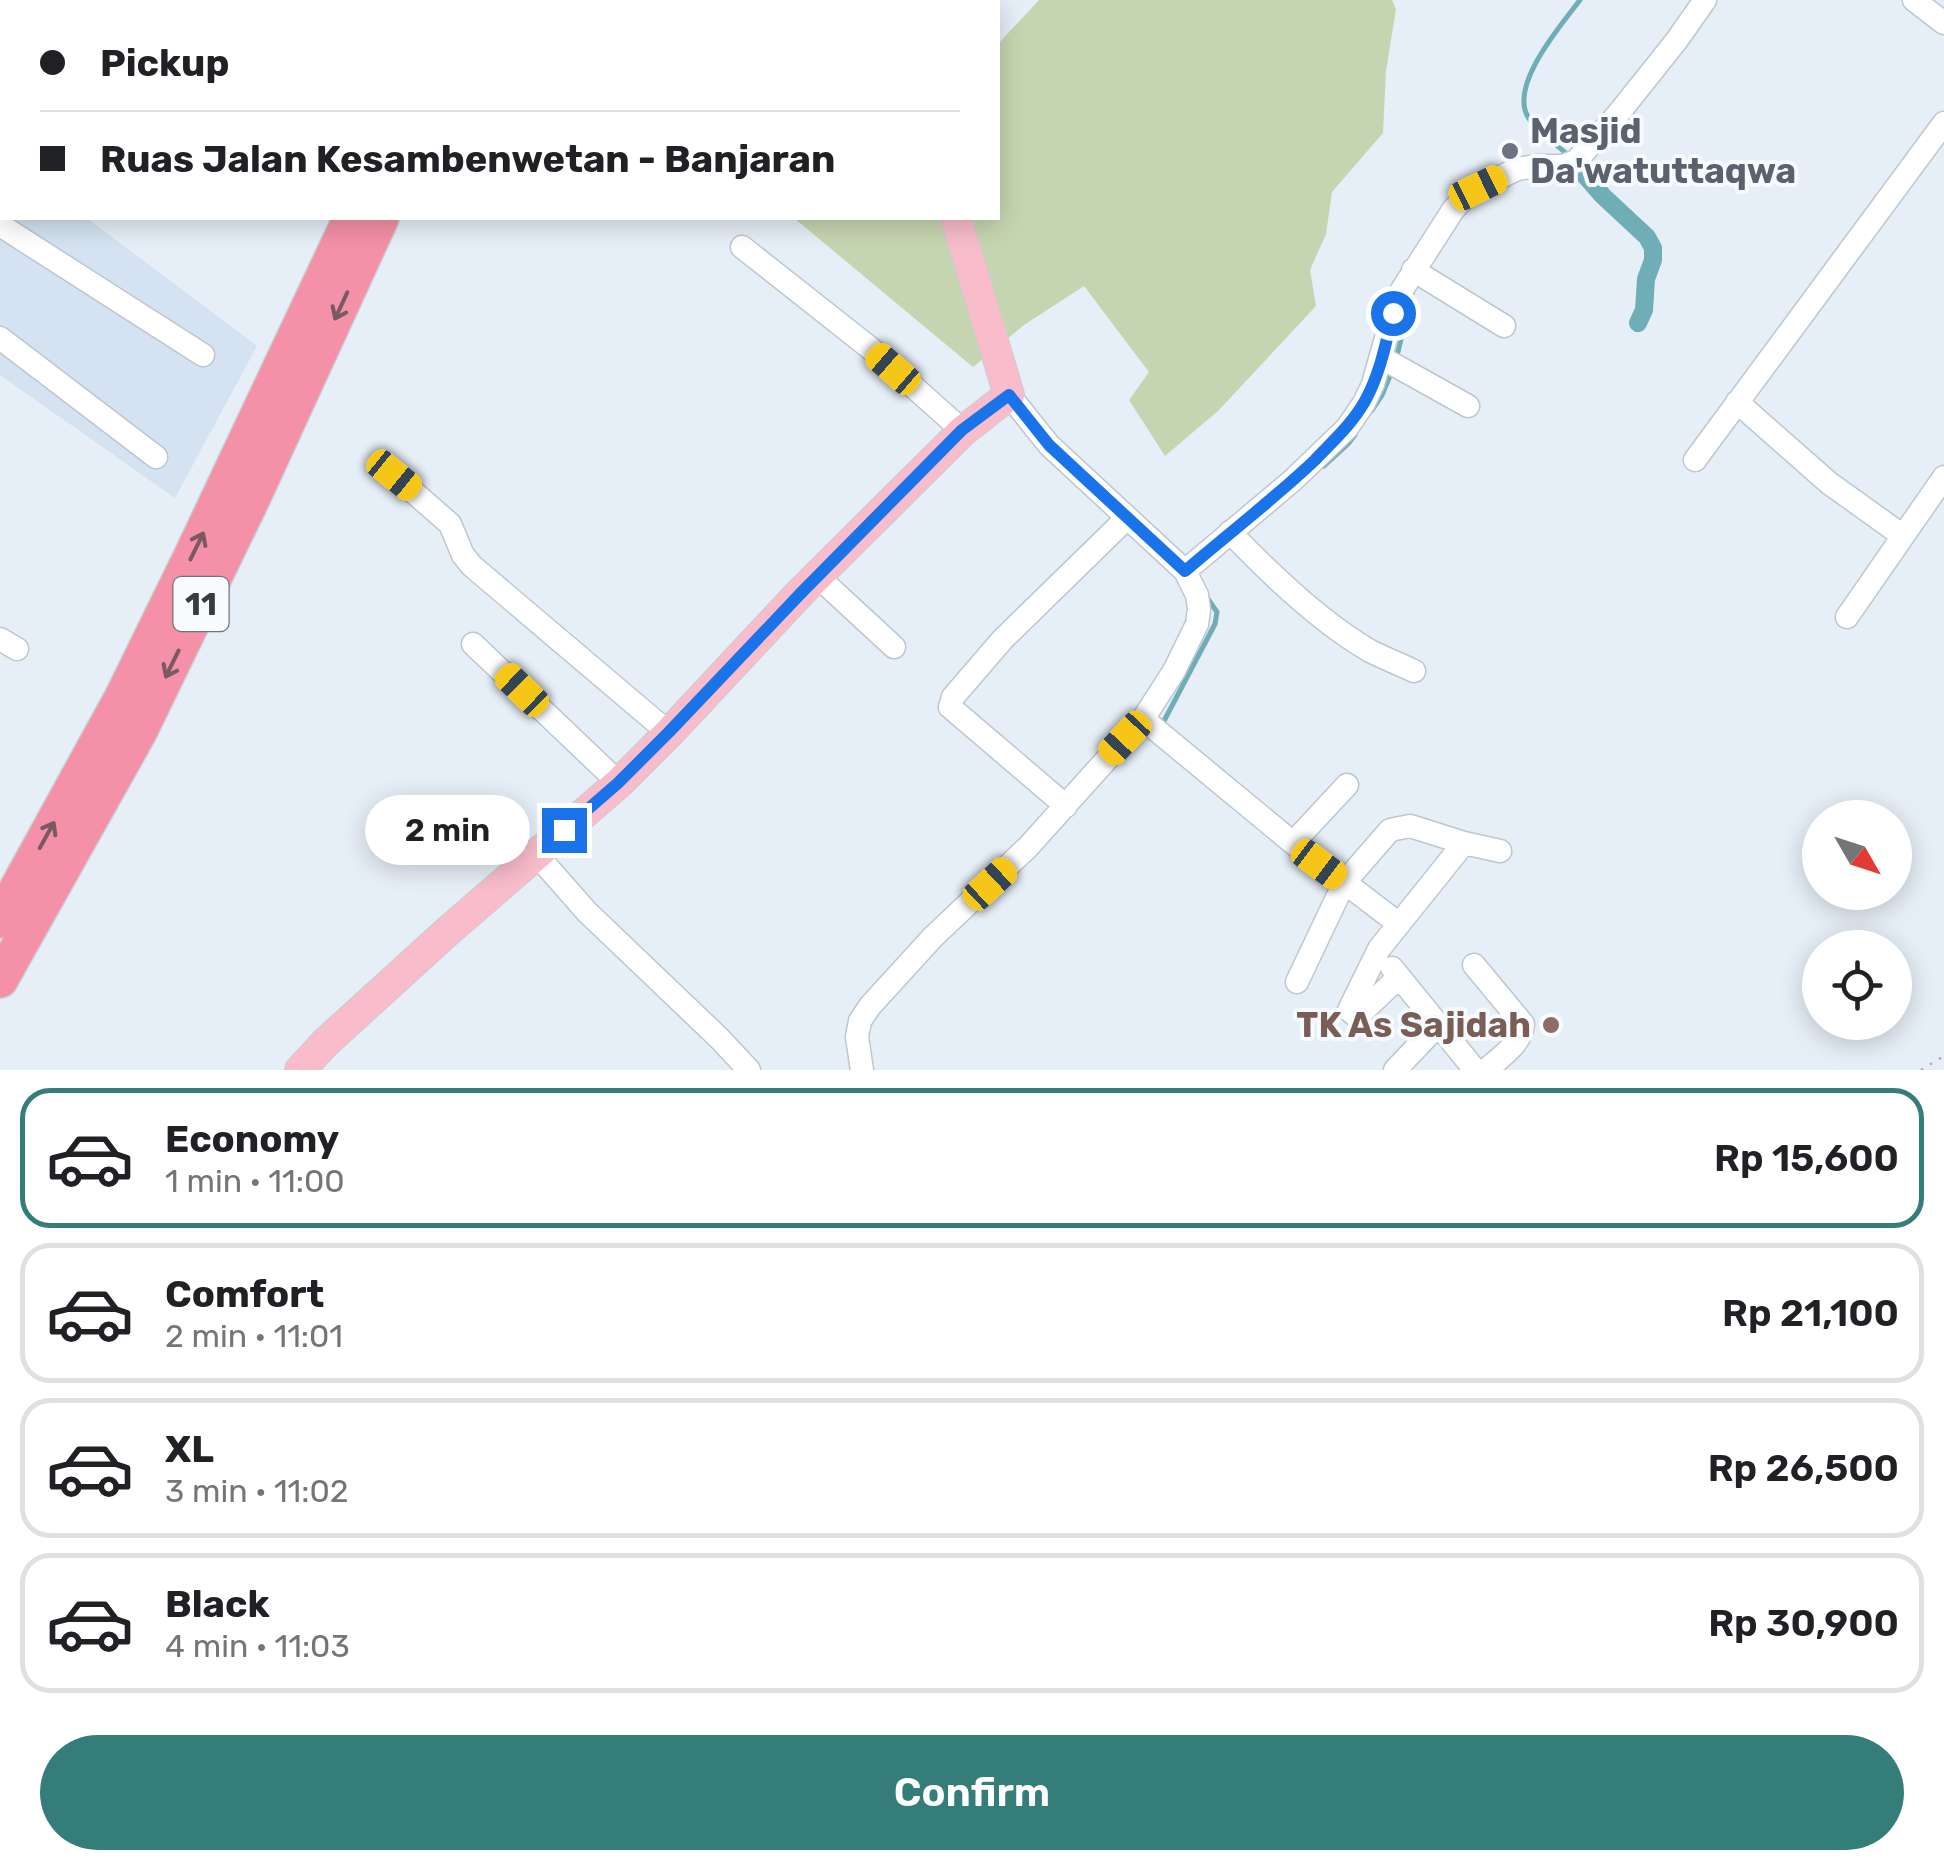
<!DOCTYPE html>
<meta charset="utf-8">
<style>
:root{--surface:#fff;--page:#f2f2f2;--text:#202124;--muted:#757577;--line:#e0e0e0;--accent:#357d79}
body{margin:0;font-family:Rubik,sans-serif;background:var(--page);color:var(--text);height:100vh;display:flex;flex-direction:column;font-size:38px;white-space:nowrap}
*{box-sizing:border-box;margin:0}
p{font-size:32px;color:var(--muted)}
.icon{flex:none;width:55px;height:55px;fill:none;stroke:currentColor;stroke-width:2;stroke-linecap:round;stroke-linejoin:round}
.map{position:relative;height:1070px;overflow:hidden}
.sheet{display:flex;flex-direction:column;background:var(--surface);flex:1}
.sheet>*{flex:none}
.hud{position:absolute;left:0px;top:0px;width:1000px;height:220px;box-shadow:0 5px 25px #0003;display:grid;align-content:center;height:220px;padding:0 40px;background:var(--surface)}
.needle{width:65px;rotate:129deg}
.controls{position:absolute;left:1802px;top:800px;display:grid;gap:20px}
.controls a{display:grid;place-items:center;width:110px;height:110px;border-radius:50%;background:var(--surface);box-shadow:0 5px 25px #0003;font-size:50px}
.end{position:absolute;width:45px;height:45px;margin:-22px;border:12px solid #1a73e8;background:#fff;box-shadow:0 0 0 5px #fff}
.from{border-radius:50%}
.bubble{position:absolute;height:70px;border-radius:35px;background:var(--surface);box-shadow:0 5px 25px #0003;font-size:32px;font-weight:600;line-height:70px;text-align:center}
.car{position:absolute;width:30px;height:60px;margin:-30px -15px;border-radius:12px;box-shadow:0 0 8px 2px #0007;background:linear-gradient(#f5c518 24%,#345 0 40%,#f5c518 0 76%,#345 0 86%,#f5c518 0)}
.hud b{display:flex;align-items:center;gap:35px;height:95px;font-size:38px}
.hud b+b{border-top:2px solid var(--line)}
.hud i{width:25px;height:25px;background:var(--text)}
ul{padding:18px 0 0;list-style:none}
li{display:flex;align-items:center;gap:30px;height:140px;margin:0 20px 15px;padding:0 20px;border:5px solid var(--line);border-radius:30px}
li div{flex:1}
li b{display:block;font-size:38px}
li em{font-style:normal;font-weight:600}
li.selected{border-color:var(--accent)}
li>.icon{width:90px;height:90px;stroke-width:1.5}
.primary-button{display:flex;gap:20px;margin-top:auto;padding:20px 40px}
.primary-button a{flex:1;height:115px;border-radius:60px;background:var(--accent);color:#fff;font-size:40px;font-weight:600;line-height:115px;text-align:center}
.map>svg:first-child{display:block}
.built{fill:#d4e2f1}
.green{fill:#c6d5b1}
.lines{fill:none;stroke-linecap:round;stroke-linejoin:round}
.stream{stroke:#6fadb7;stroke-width:5}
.canal{stroke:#6fadb7;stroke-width:18}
.minor-casing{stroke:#bec6cf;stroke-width:25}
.major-casing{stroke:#cccccd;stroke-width:32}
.highway-casing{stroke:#cccccd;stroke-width:38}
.path{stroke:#abb1b8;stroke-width:2.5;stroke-dasharray:2.5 8;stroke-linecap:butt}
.minor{stroke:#fff;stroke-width:22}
.major{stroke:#f8bcca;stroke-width:30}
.highway{stroke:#f490a7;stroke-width:35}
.oneway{stroke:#7a5963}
.route{stroke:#1a73e8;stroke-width:12}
.worship-dot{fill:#6b7280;stroke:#f7fbfe;stroke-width:4}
.education-dot{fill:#8d6e63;stroke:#f7fbfe;stroke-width:4}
.labels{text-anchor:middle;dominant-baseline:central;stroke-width:8;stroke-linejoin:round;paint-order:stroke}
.shield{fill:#f7fbfe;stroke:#727578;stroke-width:2.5}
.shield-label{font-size:32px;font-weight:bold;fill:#393c3f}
.worship-label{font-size:35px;font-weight:bold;fill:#5b616d;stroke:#f7fbfe;text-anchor:start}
.education-label{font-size:35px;font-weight:bold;fill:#785e54;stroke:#f7fbfe;text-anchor:end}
</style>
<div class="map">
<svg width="1944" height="1070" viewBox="0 0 1944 1070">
<rect width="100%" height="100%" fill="#e6eef7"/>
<!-- built -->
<path class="built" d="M0 152 2 154V218H87L257 346 175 498 0 375Z"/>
<!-- green -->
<path class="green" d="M1039 0H1392L1396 9 1386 71 1383 133 1332 192 1326 234 1310 270 1316 306 1218 411 1165 456 1129 400 1149 372 1084 286 1024 325 973 367 794 218H998V44Z"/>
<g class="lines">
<!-- stream -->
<path class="stream" d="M1568 155C1555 143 1536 131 1528 117 1509 85 1561 25 1580 0
M1475 203 1496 191
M1396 360 1412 294
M1372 410 1382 395 1392 371
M1324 466 1348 444 1355 435
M1164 721 1215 624 1217 612 1208 599"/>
<!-- canal -->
<path class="canal" d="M1583 173 1603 196 1647 237 1653 248V260L1646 279 1644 310 1638 323"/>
<defs>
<path id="minor" d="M1914 0 1944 23
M280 2 285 0
M706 2V0
M0 139 2 138
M0 225 203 355
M742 247 870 348 963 431
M1413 270 1504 326
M0 338 156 457
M1382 358 1468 406
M1737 402 1829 483 1903 536
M1695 460 1944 123
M394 475 450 524 463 555 472 566 669 733
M1230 532C1270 574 1320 622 1370 651 1384 658 1399 664 1414 671
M1185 571 1293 480 1347 428 1364 403 1373 384 1398 296 1453 210 1466 196 1478 188 1517 169 1537 166H1563L1576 161 1618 114 1677 40 1705 0
M817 576 894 647
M1847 617 1944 477
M0 639 17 649
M473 644 619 783
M1143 719 1293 843 1399 924
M1066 806 950 707 953 697 1003 639 1127 518
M1293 843 1347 785
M536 854 587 912 719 1038 749 1070
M1474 965 1523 1024C1522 1044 1500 1057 1486 1070
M1392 968 1475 1070
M1399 977 1360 1014 1356 1016 1349 1010 1379 949 1464 843
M1297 982 1344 883 1390 830 1410 826 1464 843 1500 851
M862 1070 857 1037 860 1021 870 1006 933 937 1028 847 1143 719 1174 671 1197 624 1199 609 1197 595 1185 571 1049 445 1009 395
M1395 1070 1437 1026"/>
<path id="major" d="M882 0 883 2
M300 1070 325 1043 448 931 619 783 669 733 801 592 963 431 1009 395 956 218"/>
<path id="highway" d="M450 2 451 0
M480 2 482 0
M0 920 122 698 193 553 351 218
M0 980 139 732 252 499 381 218"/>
</defs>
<!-- minor casing -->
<use href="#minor" class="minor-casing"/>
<!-- major casing -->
<use href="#major" class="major-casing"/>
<!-- highway casing -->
<use href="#highway" class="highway-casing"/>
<!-- path -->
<path class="path" d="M1921 1070 1944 1056"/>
<!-- minor -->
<use href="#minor" class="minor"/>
<!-- major -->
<use href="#major" class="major"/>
<!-- highway -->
<use href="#highway" class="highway"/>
</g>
<!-- one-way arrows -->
<defs><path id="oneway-shaft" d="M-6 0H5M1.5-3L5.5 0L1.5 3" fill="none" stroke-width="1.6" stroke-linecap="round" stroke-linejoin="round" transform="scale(2.5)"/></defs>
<g class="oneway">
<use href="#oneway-shaft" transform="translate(341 306) rotate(115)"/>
<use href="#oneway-shaft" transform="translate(197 546) rotate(-64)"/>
<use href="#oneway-shaft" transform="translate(172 664) rotate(116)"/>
<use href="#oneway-shaft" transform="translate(47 835) rotate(-61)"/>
</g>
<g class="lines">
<!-- route -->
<path class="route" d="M564 830 618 783 669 732 802 592 962 430 1009 395 1049 445 1185 571C1228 534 1274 499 1315 460 1333 441 1352 424 1365 401 1380 374 1386 343 1393 313"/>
</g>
<!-- markers -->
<circle class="worship-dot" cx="1510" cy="151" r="10"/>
<circle class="education-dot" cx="1551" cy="1025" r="10"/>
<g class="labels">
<!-- shield labels -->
<rect class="shield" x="173.5" y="577" width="55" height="54" rx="8"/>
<g class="shield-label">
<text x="201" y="604">11</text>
</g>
<!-- worship labels -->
<g class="worship-label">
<text x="1530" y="131">Masjid<tspan x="1530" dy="40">Da'watuttaqwa</tspan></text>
</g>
<!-- education labels -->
<g class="education-label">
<text x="1531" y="1025">TK As Sajidah</text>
</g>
</g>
</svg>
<div class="controls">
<a><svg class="needle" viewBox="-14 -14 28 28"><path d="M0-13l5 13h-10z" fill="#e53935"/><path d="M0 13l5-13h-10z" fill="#757577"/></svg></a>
<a><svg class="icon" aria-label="locate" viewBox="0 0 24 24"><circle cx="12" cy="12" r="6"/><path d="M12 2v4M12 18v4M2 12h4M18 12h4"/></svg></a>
</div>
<i class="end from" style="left:1393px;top:313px"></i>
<i class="end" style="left:564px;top:830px"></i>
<div class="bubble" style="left:365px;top:795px;width:165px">2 min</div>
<i class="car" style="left:1478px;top:188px;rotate:64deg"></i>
<i class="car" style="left:893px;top:369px;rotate:311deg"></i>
<i class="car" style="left:394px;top:475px;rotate:129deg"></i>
<i class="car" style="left:522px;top:690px;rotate:314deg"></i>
<i class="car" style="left:1125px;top:738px;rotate:223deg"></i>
<i class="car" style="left:1319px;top:864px;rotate:127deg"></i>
<i class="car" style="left:990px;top:884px;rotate:47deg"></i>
<div class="hud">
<b><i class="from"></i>Pickup</b>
<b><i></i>Ruas Jalan Kesambenwetan - Banjaran</b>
</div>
</div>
<section class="sheet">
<ul>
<li class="selected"><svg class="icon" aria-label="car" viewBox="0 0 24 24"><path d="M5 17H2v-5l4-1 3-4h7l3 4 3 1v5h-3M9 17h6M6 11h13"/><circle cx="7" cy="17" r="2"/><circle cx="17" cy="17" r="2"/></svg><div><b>Economy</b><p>1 min · 11:00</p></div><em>Rp 15,600</em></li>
<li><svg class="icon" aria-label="car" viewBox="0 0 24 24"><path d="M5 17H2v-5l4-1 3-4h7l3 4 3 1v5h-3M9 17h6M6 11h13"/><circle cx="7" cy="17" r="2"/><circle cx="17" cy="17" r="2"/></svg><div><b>Comfort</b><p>2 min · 11:01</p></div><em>Rp 21,100</em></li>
<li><svg class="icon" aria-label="car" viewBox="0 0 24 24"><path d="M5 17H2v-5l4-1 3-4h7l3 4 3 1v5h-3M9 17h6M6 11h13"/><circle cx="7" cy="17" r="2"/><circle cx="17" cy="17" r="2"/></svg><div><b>XL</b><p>3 min · 11:02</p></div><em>Rp 26,500</em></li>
<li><svg class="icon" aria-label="car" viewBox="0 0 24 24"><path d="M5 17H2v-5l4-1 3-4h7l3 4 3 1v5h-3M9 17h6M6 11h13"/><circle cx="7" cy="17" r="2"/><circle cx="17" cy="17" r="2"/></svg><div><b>Black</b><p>4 min · 11:03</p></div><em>Rp 30,900</em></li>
</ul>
<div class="primary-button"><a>Confirm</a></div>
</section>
